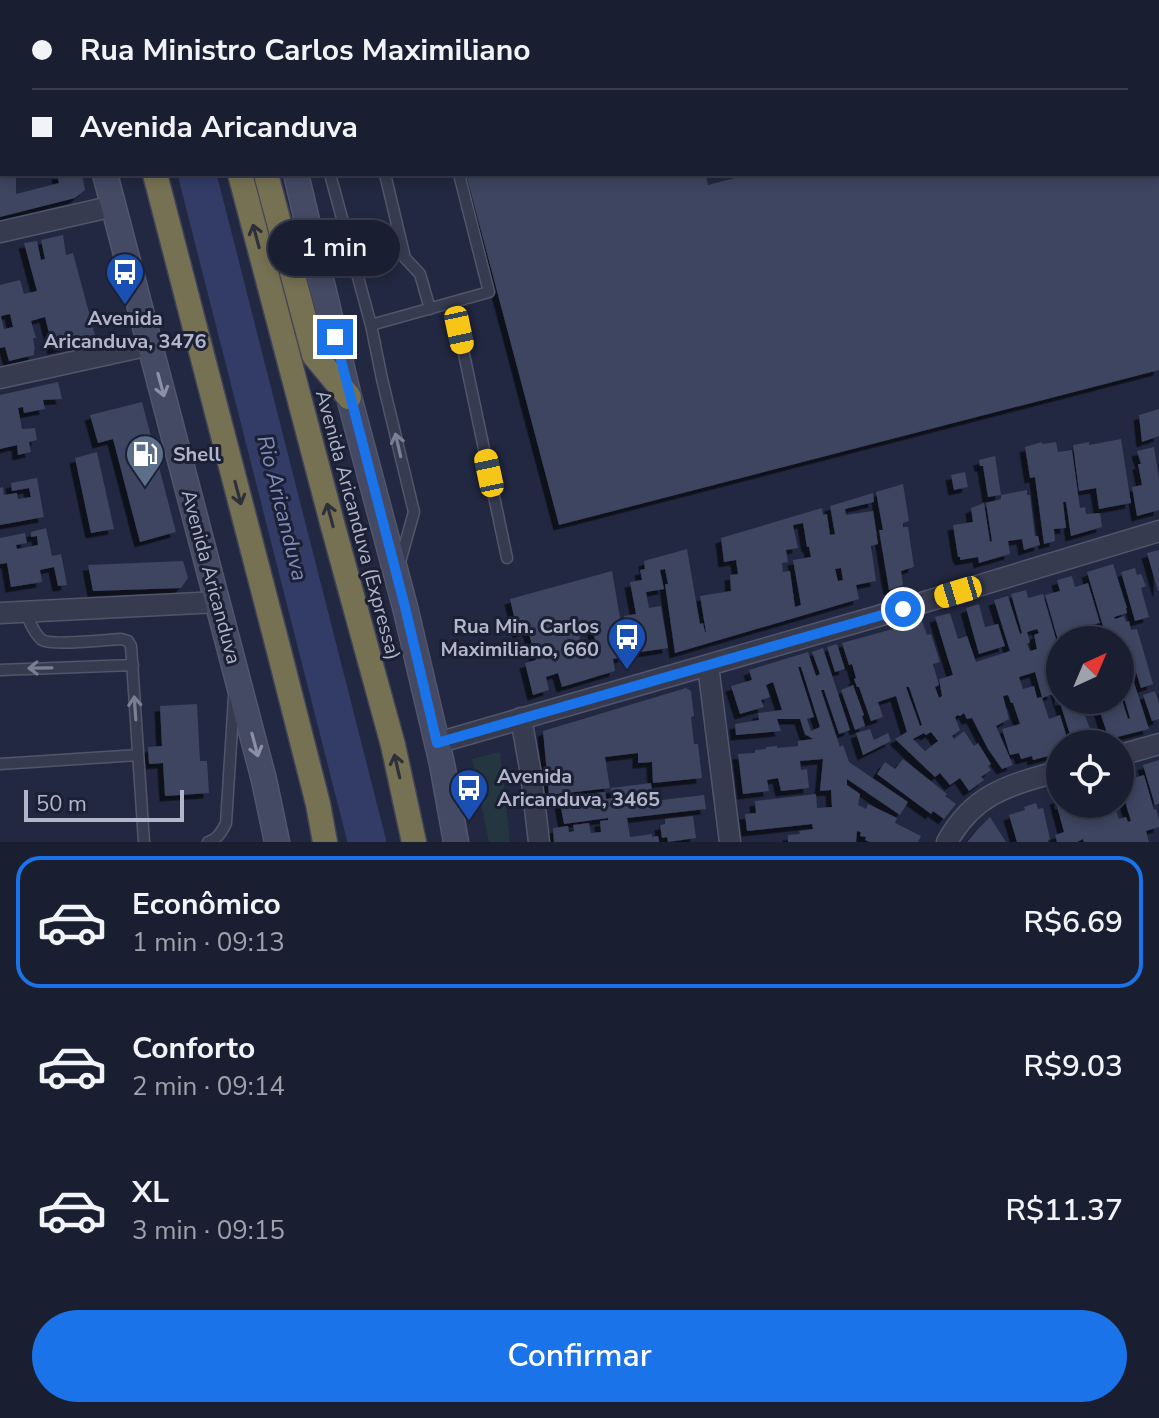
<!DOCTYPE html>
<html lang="pt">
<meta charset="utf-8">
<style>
:root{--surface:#1a1e31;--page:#272b3d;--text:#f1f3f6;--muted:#9fa2ab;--line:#383c4d;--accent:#1a73e8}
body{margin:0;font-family:"Nunito Sans",sans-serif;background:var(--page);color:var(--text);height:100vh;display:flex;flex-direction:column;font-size:30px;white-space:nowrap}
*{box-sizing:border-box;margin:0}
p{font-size:26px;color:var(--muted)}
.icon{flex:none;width:44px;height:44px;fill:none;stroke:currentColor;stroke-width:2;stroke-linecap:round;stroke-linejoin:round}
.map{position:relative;height:842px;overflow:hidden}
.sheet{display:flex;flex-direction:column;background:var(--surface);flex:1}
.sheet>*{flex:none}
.banner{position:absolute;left:0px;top:0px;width:1160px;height:176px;box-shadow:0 4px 12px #0003,0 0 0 2px var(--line);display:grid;align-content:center;height:176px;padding:0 32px;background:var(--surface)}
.needle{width:52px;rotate:44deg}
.buttons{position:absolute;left:1046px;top:626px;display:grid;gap:16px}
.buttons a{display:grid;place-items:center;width:88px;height:88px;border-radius:50%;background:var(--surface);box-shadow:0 4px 12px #0003,0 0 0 2px var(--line);font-size:40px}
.scale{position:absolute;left:24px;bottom:20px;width:160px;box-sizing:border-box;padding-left:8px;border:4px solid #b3b6cb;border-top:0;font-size:22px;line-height:28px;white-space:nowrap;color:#b3b6cb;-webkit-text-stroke:6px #1b2035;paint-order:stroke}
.end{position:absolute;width:36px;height:36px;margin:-18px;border:10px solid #1a73e8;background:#fff;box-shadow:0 0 0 4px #fff}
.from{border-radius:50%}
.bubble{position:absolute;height:56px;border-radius:28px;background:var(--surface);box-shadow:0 4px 12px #0003,0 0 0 2px var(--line);font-size:26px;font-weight:600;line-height:56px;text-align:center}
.car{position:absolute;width:24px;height:48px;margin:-24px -12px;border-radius:10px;box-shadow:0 0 6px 2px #0007;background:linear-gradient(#f5c518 24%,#345 0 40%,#f5c518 0 76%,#345 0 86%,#f5c518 0)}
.banner b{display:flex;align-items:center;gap:28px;height:76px;font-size:30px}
.banner b+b{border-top:2px solid var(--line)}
.banner i{width:20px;height:20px;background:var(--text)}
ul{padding:14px 0 0;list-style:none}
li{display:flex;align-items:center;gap:24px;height:132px;margin:0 16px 12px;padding:0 16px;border:4px solid transparent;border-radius:24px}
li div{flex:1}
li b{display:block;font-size:30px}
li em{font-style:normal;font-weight:600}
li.on{border-color:var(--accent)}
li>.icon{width:72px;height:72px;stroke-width:1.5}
.primary-button{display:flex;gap:16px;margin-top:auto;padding:16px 32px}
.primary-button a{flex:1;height:92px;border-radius:48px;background:var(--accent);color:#fff;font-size:32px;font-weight:600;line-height:92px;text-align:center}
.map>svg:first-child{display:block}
.green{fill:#243741}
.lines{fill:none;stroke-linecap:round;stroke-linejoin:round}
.river{stroke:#333c67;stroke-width:38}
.building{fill:#3e4461;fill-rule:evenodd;filter:url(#shadow)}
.lane-casing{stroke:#51566b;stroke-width:13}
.street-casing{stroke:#51566b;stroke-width:23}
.secondary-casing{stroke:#51566b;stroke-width:27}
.highway-casing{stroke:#3e4358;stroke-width:27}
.lane{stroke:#363b50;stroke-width:10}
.street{stroke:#363b50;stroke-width:20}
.secondary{stroke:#444964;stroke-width:24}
.highway{stroke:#777153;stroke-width:24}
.oneway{stroke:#2d303b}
.oneway2{stroke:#8c90a7}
.oneway3{stroke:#7b7f94}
.route{stroke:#1a73e8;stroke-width:10}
.labels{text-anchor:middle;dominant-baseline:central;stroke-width:6;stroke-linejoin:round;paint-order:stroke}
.poi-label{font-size:20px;font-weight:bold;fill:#b3b6cb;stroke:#1b2035;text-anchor:start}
.street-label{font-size:20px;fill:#b3b6cb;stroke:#1b2035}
.water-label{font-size:22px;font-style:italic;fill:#808bb9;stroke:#1b2035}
</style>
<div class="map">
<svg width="1159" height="842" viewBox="0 0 1159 842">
<defs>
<filter id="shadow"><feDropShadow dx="-5.5" dy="5.5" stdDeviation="0" flood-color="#0009"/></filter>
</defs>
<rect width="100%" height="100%" fill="#222841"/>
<!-- green -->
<path class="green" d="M500 752 510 842H489L472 759Z"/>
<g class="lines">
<!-- river -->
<path class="river" d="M152 0 153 2
M197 174 367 842"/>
</g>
<!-- building -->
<path class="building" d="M0 174H16V194L59 183 57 174H82L85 190 75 198 0 217Z
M466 174H706L708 185 750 174H1159V370L559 525Z
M63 235 66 255 73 253 96 339 53 349 45 317 31 321 36 338H33L35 350H34V355L9 361 5 347 0 348V285L20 280 24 294 37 291 24 243 37 241 41 260 45 259 41 240ZM10 314 13 327 4 329 1 316Z
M58 382 62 399 43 400 45 409 24 413 23 407 18 408 22 429 35 428 37 440 29 442 31 452 18 455 17 445 0 449V395Z
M142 402 176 532 140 542 113 439 98 443 90 415Z
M1159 409V436L1142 442 1139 415Z
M1121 439 1131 503 1099 509 1096 488 1079 491 1073 445 1089 442V445Z
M1042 442V444L1056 442 1058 452 1072 450 1080 508 1085 507 1086 514 1100 513 1102 527 1071 536 1066 502H1063L1066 528 1054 529 1055 541 1044 544 1035 477 1030 478 1025 447Z
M1154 447 1159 479V510L1137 516 1132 487 1142 485 1138 464H1141L1137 451Z
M97 452 114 529 91 533 75 458Z
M995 456 1001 495 988 497 983 466H980L979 460Z
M965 472 968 487 954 490 951 475Z
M37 478 44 517 0 525V488L3 487 4 495 17 493 18 499 31 497 29 488 12 491 11 483Z
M903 484 909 521 903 523V527H908L914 567 901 571 903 585 889 590 879 530H883L876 492Z
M1027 490V495H1030L1035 536H1038L1040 545 1024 550 1022 539 1008 541 1010 554 979 563 978 557 960 560V557H958L953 525 973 522 971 508 984 503 990 542 992 541 986 503 1001 499V495Z
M873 493 874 502 845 509 846 515 873 511 878 544 871 546 876 581 856 585 859 599 675 653 665 584H668L665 569 660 570 664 589 646 592 649 608 661 606 668 648 627 654 624 639 628 638 624 616 636 614 630 582 642 580 640 570 645 569 644 561 687 549 700 624 703 623 705 632H706L700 596 731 591 730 575 738 574 736 560 724 562 721 538 822 508 823 515 827 514 830 535 835 534 830 506ZM803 523 807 547H809L811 557 793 560 801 605 795 607 790 571 783 572 782 563 788 562 786 550 798 548 793 525ZM841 568 843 580 838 581 835 569Z
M46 528 52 556 61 554 67 585 58 586 54 567 40 570 42 582 11 587 7 563 0 564V538L25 533 27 543 16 545 17 549 38 545 37 536 31 537V532Z
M1159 550V591H1158L1147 553Z
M183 561 188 578 181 588 93 591 88 565Z
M1113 564 1127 608H1126L1127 613 1114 617 1115 619 1124 616 1126 622 1129 621 1131 630 1137 629 1153 684 1141 688 1130 653 1127 654 1129 660 1120 663V640H1107L1087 572Z
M1135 568 1137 575 1141 574 1146 586 1141 588 1149 617 1135 621 1121 572Z
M612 571 623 635 621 636 624 657 613 659 615 671 562 687 558 673 546 677 549 690 533 695 525 663 536 660 528 630 518 633 510 599ZM592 627 596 644 583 648 578 631Z
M1072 576 1075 587 1088 583 1100 623 1086 626 1090 640H1058L1045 595 1060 591 1057 580Z
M1026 590 1028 598 1043 594 1058 646 1060 645V700H1073L1074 702 1072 703 1074 708 1078 707 1080 712 1083 711 1096 743 1073 744 1054 684 1050 685 1053 694 1042 698 1049 719 1060 715 1069 744H1060V753L1033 760 1032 756 1021 759 1019 753 1010 755 1002 729 1020 724 1013 703H1011L1008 695 1003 696 1009 719 996 726 1013 765 1002 769 988 749 972 718 967 719 964 713 960 716 958 715 955 717 960 730 952 736 954 739 964 731 974 746 978 743 991 764 988 766 991 770 981 777 984 780 969 791 960 778 950 785 940 773 935 777 895 739 907 732 896 696 878 702 883 717 871 721 859 687H857L854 679 856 678 852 664 849 665 842 643 922 621 927 635 931 634 940 662 933 664 939 685 935 687 939 698 942 696 939 679 953 675 935 617 950 613 958 639 967 636 976 662 1010 651 994 600 1008 596 1020 634 1022 633 1011 594ZM1037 629 1039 633 1034 635 1037 649 1030 651 1027 644 1030 642 1027 632ZM1035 672 1042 697 1037 698 1034 686 1023 689 1019 677ZM906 687H909L922 725 920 726ZM931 732 938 741 925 751 913 739 924 733 926 735Z
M979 604 985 627 998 624 1005 646 979 654 966 608Z
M837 644 845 669 835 672 827 647Z
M823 648 850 730 839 734 824 690H821L840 747 843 745 849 762 908 802 900 815 847 779V785L860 794 858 805 866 809 868 804 897 818 895 823 921 836 918 842H870L865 840 866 837 860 836 861 832 857 831 856 842H788V835L800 834 799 831 813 829 812 824 747 831 745 814 756 813 755 801 816 794 817 808 832 807 831 790 820 791 823 759 800 761 801 770 807 769 809 788 781 791 778 778 767 780 769 791 743 794 738 754 755 753V750L766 749V747L777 746V748L798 746V741L813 739 805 734 800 719H777L781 731 736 735 735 724 759 720 758 713 782 710 773 682 766 685 770 697 761 700 764 707 740 714 731 686 752 680 749 670 808 652 816 676 820 674 812 652ZM798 667H801L820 727 811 731 807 719 814 717Z
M1129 667 1149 729 1109 739 1096 700H1122L1128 719 1130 718 1120 685V670Z
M853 685 864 715 862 716 865 726 855 730 841 690Z
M686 688 691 691 694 716 691 717 694 744H698L702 778 653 783 652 762 638 763V753L605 757 610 788 549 795 543 731Z
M1155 691 1159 704V719L1152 721 1143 695Z
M197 704 200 761H207L209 793 165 796 163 763 149 764 148 747 162 746 160 706Z
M870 729 874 740 888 733 891 741 863 755 856 733Z
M903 759 947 794 945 796 956 804 944 819 933 811 931 814 877 774 885 762 895 769Z
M1159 760V804L1155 805 1143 765Z
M1127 769 1130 779 1144 775 1154 810 1156 809 1159 820V827L1146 831 1149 842H1084L1083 839 1077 842H1057L1055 835 1064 832 1055 799 1060 798V804H1114L1119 819 1126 817 1128 822 1131 821 1120 785V771Z
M651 783 653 801 704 795 706 809 627 818 630 837 652 834V837L658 836 659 842H554L553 828 568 826 569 832 574 831 573 825 589 823 591 833 601 832 600 821 608 820V818L564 824 559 797 605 792 606 799 612 798 611 788Z
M1036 803 1038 809 1043 808 1050 839 1048 840V842H1017L1009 815 1025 810 1024 807Z
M693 816 696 838 668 842 667 837 662 838 660 825 665 824V819Z
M990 817 1006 842H967L978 829Z"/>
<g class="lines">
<defs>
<path id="lane" d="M336 0 337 2
M452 2 459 0
M330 174 371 325 382 379 414 512 400 562
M385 174 405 258 420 274 430 309
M453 302 507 558
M371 325 489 292 459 174
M25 612C29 620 34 634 42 640 52 646 106 640 121 639L128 641 131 646 144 842
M0 670 133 665
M0 764 138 755
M208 842C217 840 222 832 226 823L234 697"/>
<path id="street" d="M782 0V2
M984 0V2
M1158 10H1159
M0 89 2 88
M0 232 114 206
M0 378 150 345
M0 613 218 602
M708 665 730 842
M521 718 531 774 539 842
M437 743 875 617 1159 531
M1120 755 1159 744
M947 842C974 793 1010 785 1060 771"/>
<path id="secondary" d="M60 0V2
M252 0 253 2
M105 174 264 780 277 842
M296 174 349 397 405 607 442 764 456 842"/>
<path id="highway" d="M108 0 109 2
M192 0 193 2
M219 0V2
M155 174 279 651 318 804 325 842
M240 174 334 530 393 745 414 842
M266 174 314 355 349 397"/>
</defs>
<!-- lane casing -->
<use href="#lane" class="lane-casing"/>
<!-- street casing -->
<use href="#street" class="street-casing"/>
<!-- secondary casing -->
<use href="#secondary" class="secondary-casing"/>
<!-- highway casing -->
<use href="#highway" class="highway-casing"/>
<!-- lane -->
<use href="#lane" class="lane"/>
<!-- street -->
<use href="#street" class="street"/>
<!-- secondary -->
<use href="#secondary" class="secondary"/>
<!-- highway -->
<use href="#highway" class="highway"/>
</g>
<!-- one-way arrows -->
<defs><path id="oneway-shaft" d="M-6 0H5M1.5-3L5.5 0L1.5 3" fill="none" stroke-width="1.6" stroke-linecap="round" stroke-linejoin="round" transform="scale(2)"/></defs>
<g class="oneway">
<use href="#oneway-shaft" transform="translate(256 236) rotate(-105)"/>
<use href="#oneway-shaft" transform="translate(238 493) rotate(75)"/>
<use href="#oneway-shaft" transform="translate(330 515) rotate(-105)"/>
<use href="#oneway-shaft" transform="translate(397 766) rotate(-103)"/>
</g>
<g class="oneway2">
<use href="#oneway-shaft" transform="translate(161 385) rotate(75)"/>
<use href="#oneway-shaft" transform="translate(255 745) rotate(75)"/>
</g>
<g class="oneway3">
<use href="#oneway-shaft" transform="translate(398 445) rotate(-103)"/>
<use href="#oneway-shaft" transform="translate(40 668) rotate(179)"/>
<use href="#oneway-shaft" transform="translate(135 708) rotate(-94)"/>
</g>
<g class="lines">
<!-- route -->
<path class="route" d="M335 337 405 607 437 743 903 609"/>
</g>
<!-- icons -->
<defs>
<symbol id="bus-pin" viewBox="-11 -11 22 30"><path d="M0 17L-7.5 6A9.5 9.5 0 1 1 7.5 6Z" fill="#1a4fb4" stroke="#1b2035"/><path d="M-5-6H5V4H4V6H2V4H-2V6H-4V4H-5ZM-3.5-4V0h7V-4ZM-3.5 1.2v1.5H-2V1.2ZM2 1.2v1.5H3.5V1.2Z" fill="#fff"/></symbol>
<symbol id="fuel-pin" viewBox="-11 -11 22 30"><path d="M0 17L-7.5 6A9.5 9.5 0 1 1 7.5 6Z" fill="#5c6f8a" stroke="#1b2035"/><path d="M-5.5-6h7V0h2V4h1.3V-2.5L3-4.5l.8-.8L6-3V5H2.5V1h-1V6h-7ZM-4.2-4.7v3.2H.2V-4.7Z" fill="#fff"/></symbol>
</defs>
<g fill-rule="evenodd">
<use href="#bus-pin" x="103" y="250" width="44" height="60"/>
<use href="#fuel-pin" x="123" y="432" width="44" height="60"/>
<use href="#bus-pin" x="605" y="615" width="44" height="60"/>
<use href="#bus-pin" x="447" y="766" width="44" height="60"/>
</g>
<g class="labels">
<!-- poi labels -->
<g class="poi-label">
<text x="125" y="318" text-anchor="middle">Avenida<tspan x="125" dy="23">Aricanduva, 3476</tspan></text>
<text x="173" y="454">Shell</text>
<text x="599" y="626" text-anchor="end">Rua Min. Carlos<tspan x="599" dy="23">Maximiliano, 660</tspan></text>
<text x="497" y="776">Avenida<tspan x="497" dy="23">Aricanduva, 3465</tspan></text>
</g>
<!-- street labels -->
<g class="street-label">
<text transform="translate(358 525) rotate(75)">Avenida Aricanduva (Expressa)</text>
<text transform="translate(211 577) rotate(75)">Avenida Aricanduva</text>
</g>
<!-- water labels -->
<g class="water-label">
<text transform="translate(282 508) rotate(76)">Rio Aricanduva</text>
</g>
</g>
</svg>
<div class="buttons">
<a><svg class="needle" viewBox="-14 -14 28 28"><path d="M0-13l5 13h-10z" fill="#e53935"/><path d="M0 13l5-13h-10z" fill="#9fa2ab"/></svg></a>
<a><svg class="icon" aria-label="locate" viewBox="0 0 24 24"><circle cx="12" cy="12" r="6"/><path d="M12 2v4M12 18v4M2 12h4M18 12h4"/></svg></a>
</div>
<div class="scale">50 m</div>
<i class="end from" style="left:903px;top:609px"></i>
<i class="end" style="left:335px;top:337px"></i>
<div class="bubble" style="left:268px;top:220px;width:132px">1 min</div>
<i class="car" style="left:459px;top:330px;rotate:168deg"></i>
<i class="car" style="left:489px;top:473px;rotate:348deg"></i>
<i class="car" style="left:958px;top:592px;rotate:253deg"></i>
<div class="banner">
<b><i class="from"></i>Rua Ministro Carlos Maximiliano</b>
<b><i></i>Avenida Aricanduva</b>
</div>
</div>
<section class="sheet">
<ul>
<li class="on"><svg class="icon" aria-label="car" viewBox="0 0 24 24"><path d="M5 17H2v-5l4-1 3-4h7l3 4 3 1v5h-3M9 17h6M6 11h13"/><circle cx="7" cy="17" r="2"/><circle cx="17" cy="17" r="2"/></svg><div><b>Econômico</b><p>1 min · 09:13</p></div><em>R$6.69</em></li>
<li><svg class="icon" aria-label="car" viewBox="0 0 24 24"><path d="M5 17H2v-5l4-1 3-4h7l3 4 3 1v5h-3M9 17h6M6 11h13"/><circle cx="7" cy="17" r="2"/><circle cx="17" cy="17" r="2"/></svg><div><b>Conforto</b><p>2 min · 09:14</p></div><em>R$9.03</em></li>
<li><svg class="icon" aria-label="car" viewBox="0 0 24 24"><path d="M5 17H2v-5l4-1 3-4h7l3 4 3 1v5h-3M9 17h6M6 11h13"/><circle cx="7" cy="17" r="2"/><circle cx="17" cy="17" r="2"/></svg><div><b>XL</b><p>3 min · 09:15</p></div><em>R$11.37</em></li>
</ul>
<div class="primary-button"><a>Confirmar</a></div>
</section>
